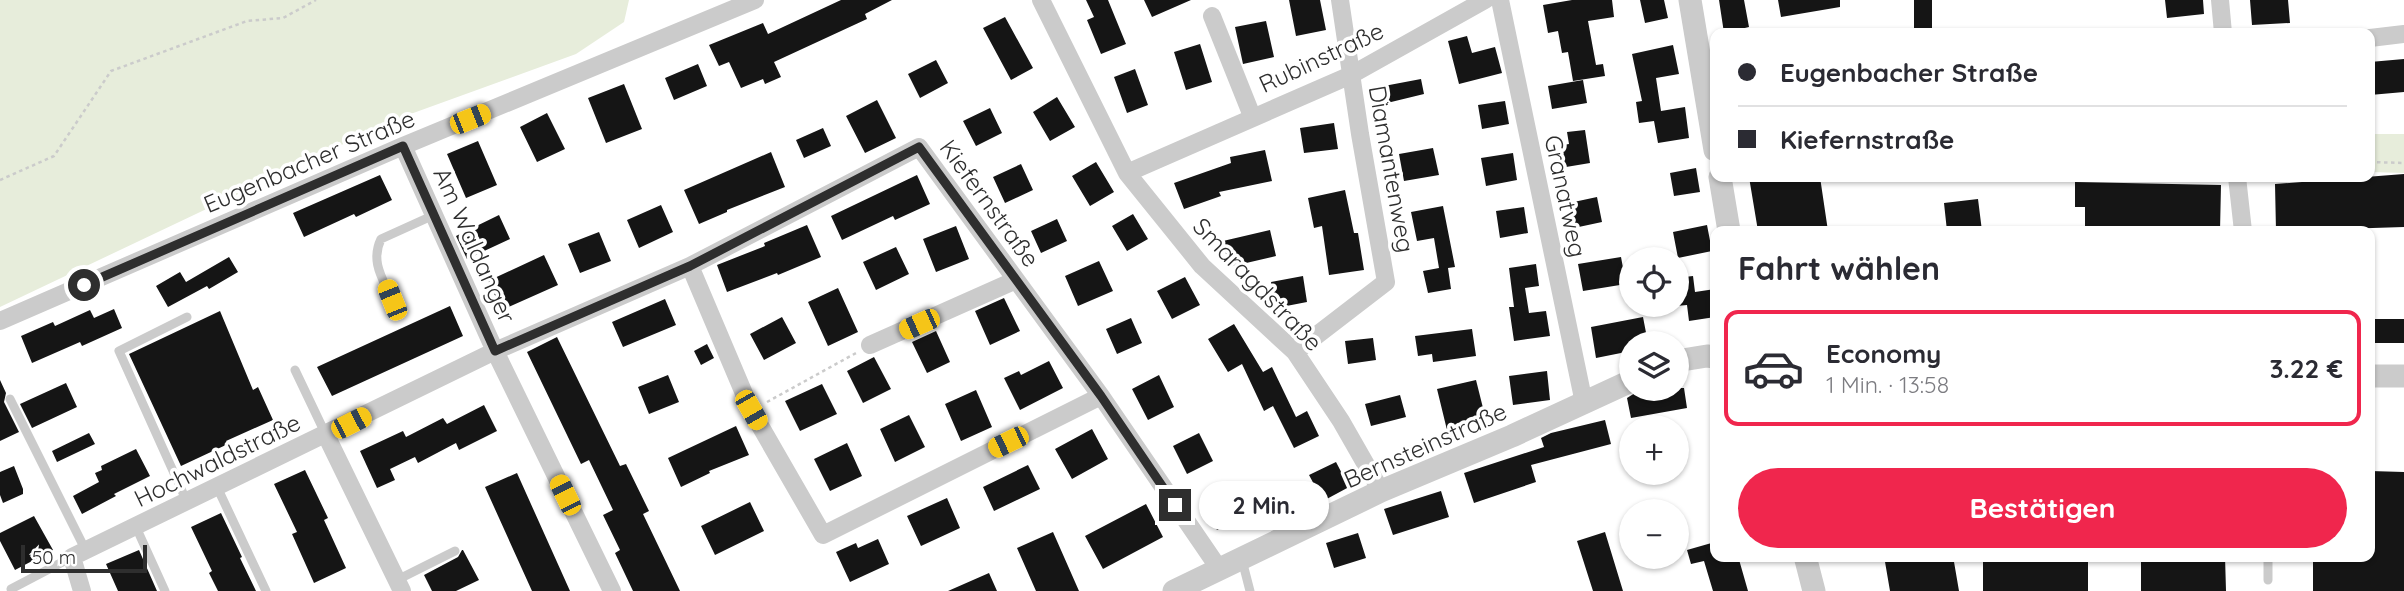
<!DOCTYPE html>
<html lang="de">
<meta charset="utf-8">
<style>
:root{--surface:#fff;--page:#f7f7f7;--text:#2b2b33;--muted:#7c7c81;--line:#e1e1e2;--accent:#f0264d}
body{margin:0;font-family:Quicksand,sans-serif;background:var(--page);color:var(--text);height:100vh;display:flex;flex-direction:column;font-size:26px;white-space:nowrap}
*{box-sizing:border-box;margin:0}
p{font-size:23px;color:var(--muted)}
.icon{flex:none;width:38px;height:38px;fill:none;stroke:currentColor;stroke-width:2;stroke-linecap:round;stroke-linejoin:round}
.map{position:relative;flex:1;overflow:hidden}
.side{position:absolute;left:1710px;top:226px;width:665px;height:336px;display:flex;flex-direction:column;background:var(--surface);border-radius:14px;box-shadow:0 2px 5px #0004}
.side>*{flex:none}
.top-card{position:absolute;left:1710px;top:28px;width:665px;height:154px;border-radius:14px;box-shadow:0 2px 5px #0004;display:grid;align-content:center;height:154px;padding:0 28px;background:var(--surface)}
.fabs{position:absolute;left:1619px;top:247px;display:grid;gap:14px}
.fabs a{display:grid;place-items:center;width:70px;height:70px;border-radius:50%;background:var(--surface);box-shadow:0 2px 5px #0004;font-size:35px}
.scale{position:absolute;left:21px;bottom:18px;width:126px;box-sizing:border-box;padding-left:7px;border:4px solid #2e2e2e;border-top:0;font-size:19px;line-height:24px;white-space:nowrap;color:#2e2e2e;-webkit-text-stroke:5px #fff;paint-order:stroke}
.end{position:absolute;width:32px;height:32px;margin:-16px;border:9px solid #2e2e2e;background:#fff;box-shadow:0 0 0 4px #fff}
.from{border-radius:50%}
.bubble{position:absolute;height:49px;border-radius:24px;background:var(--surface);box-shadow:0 2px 5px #0004;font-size:23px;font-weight:800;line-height:49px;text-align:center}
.car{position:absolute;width:21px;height:42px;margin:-21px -10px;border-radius:9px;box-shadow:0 0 5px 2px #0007;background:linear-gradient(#f5c518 24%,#345 0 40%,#f5c518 0 76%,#345 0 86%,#f5c518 0)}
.top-card b{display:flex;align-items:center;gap:24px;height:66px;font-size:26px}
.top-card b+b{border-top:2px solid var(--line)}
.top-card i{width:18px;height:18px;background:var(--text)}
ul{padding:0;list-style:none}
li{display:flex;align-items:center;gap:21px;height:116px;margin:0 14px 10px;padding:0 14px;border:4px solid transparent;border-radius:14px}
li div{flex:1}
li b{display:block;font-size:26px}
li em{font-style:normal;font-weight:800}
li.active{border-color:var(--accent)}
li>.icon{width:63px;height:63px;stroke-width:1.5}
h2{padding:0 28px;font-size:32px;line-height:84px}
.action{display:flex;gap:14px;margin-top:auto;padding:14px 28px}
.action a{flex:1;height:80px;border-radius:42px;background:var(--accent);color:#fff;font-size:28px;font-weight:800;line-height:80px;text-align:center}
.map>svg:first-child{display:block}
.green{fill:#e7eddb}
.building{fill:#151515}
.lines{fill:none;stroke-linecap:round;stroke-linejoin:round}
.path{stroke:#cbcbcb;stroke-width:2.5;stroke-dasharray:3.5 3.5;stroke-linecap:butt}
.service{stroke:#cbcbcb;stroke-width:9}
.minor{stroke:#cbcbcb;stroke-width:18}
.tertiary{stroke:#cbcbcb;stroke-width:23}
.route{stroke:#2e2e2e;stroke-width:9}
.labels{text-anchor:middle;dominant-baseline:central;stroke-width:7;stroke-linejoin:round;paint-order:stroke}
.street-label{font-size:24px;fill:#2e2e2e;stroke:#fff}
</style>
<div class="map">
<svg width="2404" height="591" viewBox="0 0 2404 591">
<rect width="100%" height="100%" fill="#fff"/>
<!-- green -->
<path class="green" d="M0 0H629L624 22 576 54 394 120 0 307Z
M2370 134H2404V173L2370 172Z"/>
<!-- building -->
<path class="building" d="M841 0H892L865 14 867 19 774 62 781 77 765 84 763 79 741 88 729 62 719 66 709 45 763 23 768 34Z
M1086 0H1108L1126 44 1101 54 1087 20 1094 17Z
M1144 0H1191L1152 17Z
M1289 0H1320L1326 30 1296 36Z
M1572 0H1612L1614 17 1588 21 1596 65 1603 64 1605 76 1573 81 1568 52 1562 53 1558 31 1548 33 1543 5Z
M1640 0H1664L1668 18 1645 23Z
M1719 0H1744L1749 27 1724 33Z
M1778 0H1840V7L1781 17Z
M1914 0H1932V33H1914Z
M2165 0H2203L2204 14 2167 18Z
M2250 0H2288L2290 23 2252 25Z
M1005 17 1033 68 1011 80 983 28Z
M1266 21 1274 57 1243 64 1235 27Z
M1467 36 1472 53 1495 47 1502 73 1459 84 1448 41Z
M1200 44 1212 82 1186 90 1174 52Z
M1673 45 1679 74 1656 78 1661 111 1685 107 1689 138 1658 143 1654 121 1639 123 1636 102 1642 101 1632 54Z
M2404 59V92L2370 95V62Z
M936 60 948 83 920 98 908 74Z
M698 64 707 86 674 100 665 78Z
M1135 69 1148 105 1127 113 1114 77Z
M1421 79 1424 94 1387 103 1384 86Z
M1583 80 1587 103 1552 109 1548 86Z
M624 84 642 129 606 143 588 98Z
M1057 97 1075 127 1050 141 1033 112Z
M877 100 896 138 865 153 846 116Z
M1505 101 1509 124 1482 129 1478 105Z
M990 108 1002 133 976 146 963 121Z
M547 113 565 149 537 162 520 127Z
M1334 123 1338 149 1304 153 1300 128Z
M823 128 831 146 804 158 796 140Z
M1585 130 1590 163 1560 168 1557 146 1569 144 1567 132Z
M478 141 497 185 466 198 447 154Z
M1433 148 1439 175 1404 181 1399 154Z
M1265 150 1272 181 1219 192 1221 196 1184 209 1174 183 1231 163 1230 157Z
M771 152 785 187 727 210V212L699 224 684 190Z
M1513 153 1517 180 1486 186 1481 158Z
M1096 162 1114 192 1090 206 1072 176Z
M1021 164 1033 190 1005 203 993 177Z
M1696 168 1700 192 1674 196 1670 173Z
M2404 174V227L2276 231 2275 184Z
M380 175 392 200 356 217 354 214 304 237 293 213Z
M917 175 930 204 895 220 893 216 842 240 831 216Z
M1749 177H1820L1828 231H1758Z
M2075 182 2221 185 2220 231H2085V207H2075Z
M1345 190 1354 233H1358L1364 270 1329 275 1322 226 1314 228 1308 198Z
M1597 197 1602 222 1574 228 1569 203Z
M1978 199 1982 231H1947L1944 203Z
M661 205 673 232 639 248 627 220Z
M1443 206 1455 267 1448 268 1451 289 1428 293 1423 271 1439 268 1434 238 1417 241 1411 212Z
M1524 207 1528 233 1500 238 1496 211Z
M1133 214 1148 239 1127 251 1112 226Z
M499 215 510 239 467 259 456 236Z
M1057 219 1067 241 1041 253 1031 231Z
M807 225 821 257 778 275 777 273 727 292 717 265 765 246 764 243Z
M1707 225 1712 251 1678 258 1673 232Z
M956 226 969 259 936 272 923 239Z
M1270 230 1276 256 1229 267 1223 241Z
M599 232 611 261 580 273 568 244Z
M896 247 909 274 876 290 863 262Z
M544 255 558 285 502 310 488 281Z
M229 257 238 272 209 289 207 286 168 307 156 286 180 272 186 282Z
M1621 257 1626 284 1583 291 1578 264Z
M1099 261 1113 291 1078 306 1065 276Z
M1536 264 1539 286 1525 288 1529 313 1546 311 1550 336 1514 341 1509 307H1514L1509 268Z
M1303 276 1307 302 1276 308 1271 282Z
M1693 276 1695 292 1715 289V317L1689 321 1687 305 1676 306V278Z
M1185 277 1200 305 1172 319 1157 291Z
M838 288 858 332 828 346 808 302Z
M1004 298 1020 331 990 345 975 311Z
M665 299 676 325 623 347 612 322Z
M450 306 463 336 332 396 317 367Z
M114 309 122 328 82 346 80 342 32 363 21 336 53 322 55 326 90 310 94 318Z
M220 311 253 390 258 387 273 420 226 441 228 444 181 466 129 354Z
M782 317 796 343 764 360 750 334Z
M1643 317 1648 343H1631V351L1596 358 1591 327Z
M1131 318 1142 343 1117 354 1106 329Z
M2374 319H2404V343H2374Z
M1234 324 1263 372 1272 367 1296 417 1307 411 1319 436 1294 448 1273 406 1264 411 1242 364 1228 372 1208 339Z
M1472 329 1476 356 1433 362 1432 354 1418 356 1415 336Z
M936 331 950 362 927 373 912 342Z
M557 337 620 466 626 464 649 511 643 514 680 591H633L615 553 620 550 603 515 613 510 589 460 581 464 527 352Z
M1373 338 1376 360 1348 364 1345 341Z
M707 344 714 358 701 365 694 351Z
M874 357 891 389 863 403 847 371Z
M1049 361 1063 388 1020 410 1004 378 1019 371 1021 375Z
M1547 371 1550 400 1513 405 1509 376Z
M668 375 679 402 649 414 638 387Z
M1159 375 1174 407 1148 420 1132 389Z
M0 380 6 393 4 402 19 432 0 441Z
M1476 380 1486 420 1447 430 1437 389Z
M66 383 77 407 32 428 20 404Z
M822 384 837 414 800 431 785 401Z
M1643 388H1684L1687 408 1631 418 1627 398Z
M976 390 992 427 961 441 945 404Z
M1400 395 1406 417 1371 426 1365 404Z
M484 405 497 431 459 450 456 443 418 463 415 457 390 469 395 480 377 488 360 451 403 431 406 437 443 418 447 424Z
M909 415 925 447 895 462 880 429Z
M1605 420 1611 444 1531 465 1536 482 1474 503 1464 473 1544 447 1541 438 1551 433Z
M736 426 749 455 709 471 710 473 681 487 668 458Z
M1092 429 1108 459 1072 479 1055 449Z
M89 433 95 444 57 462 52 451Z
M1199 433 1213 461 1187 474 1173 446Z
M847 443 862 476 830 491 814 459Z
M136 449 150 476 114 494 116 496 82 514 73 496 99 482 95 473 102 470 101 466Z
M1336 462 1349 487 1323 501 1309 475Z
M1028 465 1040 489 994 511 983 487Z
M14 466 23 489V494L3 503 0 495V472Z
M305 470 328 518 324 520 346 568 314 583 292 534 297 532 274 484Z
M2370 471 2404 472V591H2313V556H2370Z
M517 473 570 591H532L485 487Z
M1234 486 1247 517 1217 530 1204 500Z
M1441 491 1449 517 1393 535 1384 509Z
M947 498 960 528 921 546 907 516Z
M750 502 764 531 715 555 701 526Z
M1146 504 1163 537 1103 569 1085 536Z
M221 513 242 557 240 558 256 591H218L209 573 212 571 191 527Z
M34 516 53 550 15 570 0 541V533Z
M1053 532 1079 591H1036L1017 548Z
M1605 532 1623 591H1593L1577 541Z
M1358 533 1366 558 1334 568 1326 543Z
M878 539 889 564 850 582 836 552 856 543 858 548Z
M1715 542V556H1738L1748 591H1713L1704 561 1691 564 1687 550Z
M139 550 157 591H118L106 564Z
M462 550H463L479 580 456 591H432L424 575 458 557Z
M1884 556H1953L1959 591H1890Z
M1983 556H2088V591H1983Z
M2141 556H2225L2226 591H2141Z
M989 573 997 591H948Z"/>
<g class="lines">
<!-- path -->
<path class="path" d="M2370 162 2404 163
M0 180 54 156 111 71 247 21 283 18 316 0
M767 402 856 353"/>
<!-- service -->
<path class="service" d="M392 300C383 279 370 262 381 239L434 215
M187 317 119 351 187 502
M295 370 326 435
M10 399 86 551
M217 487 266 591
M136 527 165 591
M1242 560 1250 591
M397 580 455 551
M2268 580V556
M11 589 72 557"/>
<!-- minor -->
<path class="minor" d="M1041 0 1127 173 1202 266 1295 352 1341 421 1381 491
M1500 0 1584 403
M2220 0 2223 33
M1212 16 1252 116
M2370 38 2404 34
M403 146 495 351 612 591
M1127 173 1351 75 1485 0
M2237 177 2243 231
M690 266 751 410 823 535 1101 396
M0 321 403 146 755 0
M870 345 1016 280
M1295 352 1386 282 1360 134 1340 0
M326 435 402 591
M82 591 72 557 495 351 690 266 919 147 1101 396 1220 570"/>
<!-- tertiary -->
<path class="tertiary" d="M1690 0 1715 150
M1720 177 1729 231
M1676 361 1707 356 1715 357
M2370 376H2404
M1805 556 1814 591
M1174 591 1381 491 1512 436 1631 381"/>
</g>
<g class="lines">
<!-- route -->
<path class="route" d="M84 285 403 146 495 351 690 266 919 147 1101 396 1175 505"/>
</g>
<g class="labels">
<!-- street labels -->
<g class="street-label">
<text transform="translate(1321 57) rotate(-25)">Rubinstraße</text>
<text transform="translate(309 161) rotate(-23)">Eugenbacher Straße</text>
<text transform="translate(1392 169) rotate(80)">Diamantenweg</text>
<text transform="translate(1566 196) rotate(78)">Granatweg</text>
<text transform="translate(990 203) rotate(54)">Kiefernstraße</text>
<text transform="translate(475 245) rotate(66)">Am Waldanger</text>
<text transform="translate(1258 284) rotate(46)">Smaragdstraße</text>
<text transform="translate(1425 445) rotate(-24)">Bernsteinstraße</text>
<text transform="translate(217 460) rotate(-26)">Hochwaldstraße</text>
</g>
</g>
</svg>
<div class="fabs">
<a><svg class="icon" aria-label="locate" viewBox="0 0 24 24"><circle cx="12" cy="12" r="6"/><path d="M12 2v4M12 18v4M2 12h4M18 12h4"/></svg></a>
<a><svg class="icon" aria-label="layers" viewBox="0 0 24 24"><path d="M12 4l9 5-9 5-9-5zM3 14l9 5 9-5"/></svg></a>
<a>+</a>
<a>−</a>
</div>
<div class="scale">50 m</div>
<i class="end from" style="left:84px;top:285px"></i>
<i class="end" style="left:1175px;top:505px"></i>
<div class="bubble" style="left:1199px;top:481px;width:130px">2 Min.</div>
<i class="car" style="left:470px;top:119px;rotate:68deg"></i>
<i class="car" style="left:392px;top:300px;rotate:338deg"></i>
<i class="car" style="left:919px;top:324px;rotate:246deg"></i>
<i class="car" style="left:751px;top:410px;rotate:150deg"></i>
<i class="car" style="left:351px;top:423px;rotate:63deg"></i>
<i class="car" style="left:1008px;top:442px;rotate:244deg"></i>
<i class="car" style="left:565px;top:495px;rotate:334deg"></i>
<div class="top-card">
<b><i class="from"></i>Eugenbacher Straße</b>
<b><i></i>Kiefernstraße</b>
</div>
<section class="side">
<h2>Fahrt wählen</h2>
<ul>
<li class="active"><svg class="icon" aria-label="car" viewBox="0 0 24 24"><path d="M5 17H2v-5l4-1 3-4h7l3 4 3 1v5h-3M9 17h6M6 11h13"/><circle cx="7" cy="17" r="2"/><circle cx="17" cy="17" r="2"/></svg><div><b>Economy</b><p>1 Min. · 13:58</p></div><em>3.22 €</em></li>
</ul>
<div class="action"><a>Bestätigen</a></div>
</section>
</div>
